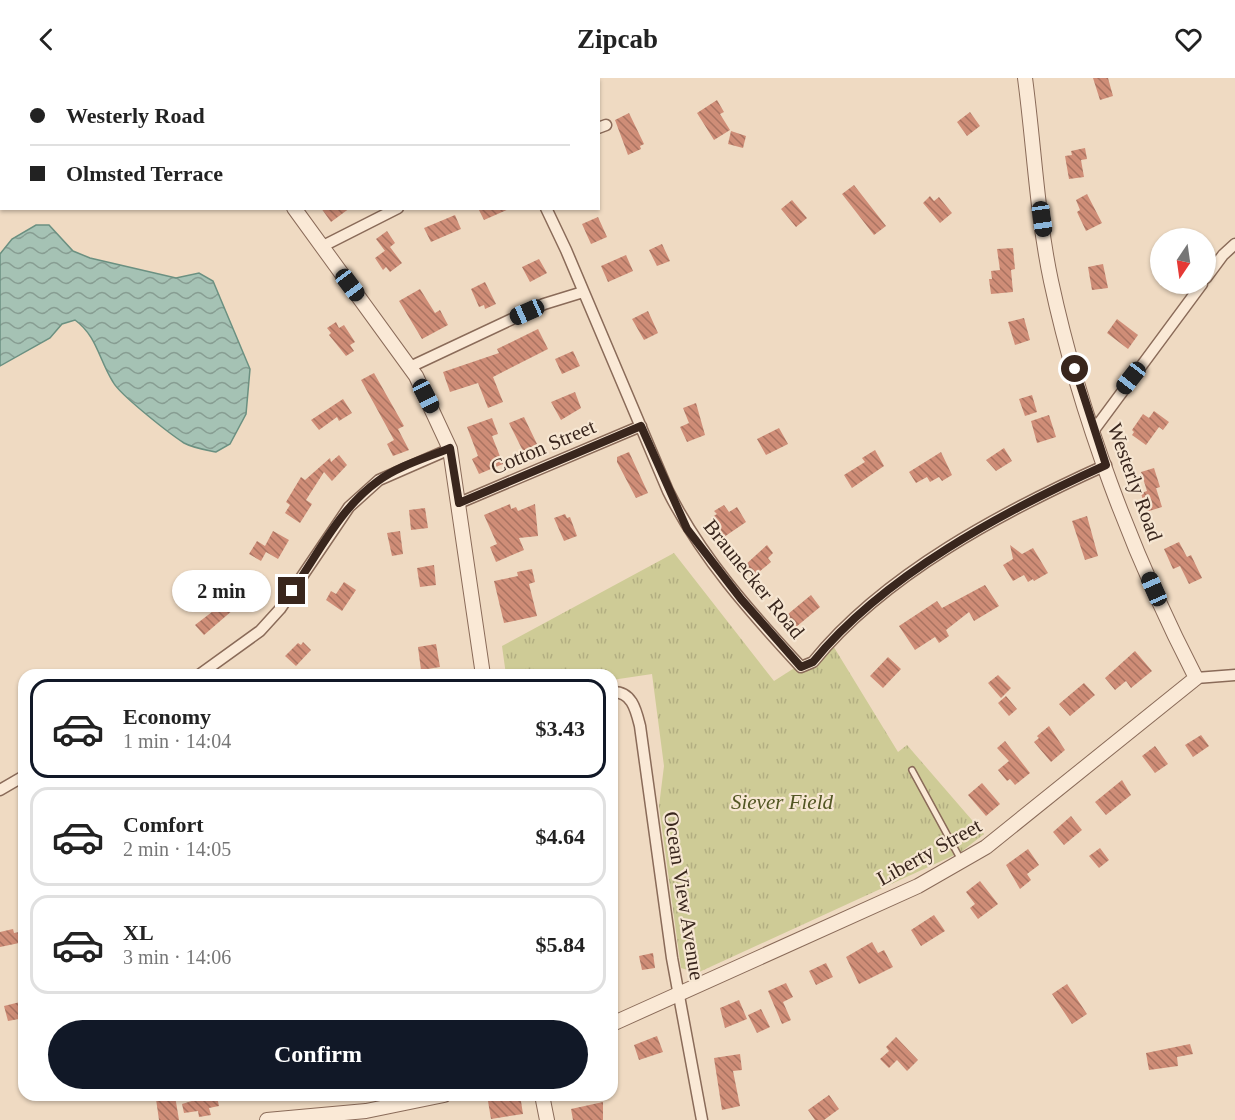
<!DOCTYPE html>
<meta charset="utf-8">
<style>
:root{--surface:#fff;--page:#f6f6f6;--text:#222;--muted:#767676;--line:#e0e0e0;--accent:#111827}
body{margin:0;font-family:Georgia,serif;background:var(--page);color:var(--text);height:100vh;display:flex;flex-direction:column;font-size:22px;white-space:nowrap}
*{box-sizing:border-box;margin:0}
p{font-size:20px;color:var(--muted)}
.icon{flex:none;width:33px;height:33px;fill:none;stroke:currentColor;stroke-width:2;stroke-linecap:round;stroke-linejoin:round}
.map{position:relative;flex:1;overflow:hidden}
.details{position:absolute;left:18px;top:591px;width:600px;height:432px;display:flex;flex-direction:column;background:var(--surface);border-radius:18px;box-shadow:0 2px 4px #0004}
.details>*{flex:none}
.top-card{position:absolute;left:0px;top:0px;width:600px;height:132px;box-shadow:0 2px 4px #0004;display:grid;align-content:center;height:132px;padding:0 30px;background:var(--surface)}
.needle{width:39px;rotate:193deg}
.buttons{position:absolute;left:1150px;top:150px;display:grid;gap:12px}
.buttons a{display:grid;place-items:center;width:66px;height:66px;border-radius:50%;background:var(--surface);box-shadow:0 2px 4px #0004;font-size:30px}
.end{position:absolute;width:27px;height:27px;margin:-14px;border:8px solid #39261d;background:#fff;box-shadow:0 0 0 3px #fff}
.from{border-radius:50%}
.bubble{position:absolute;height:42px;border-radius:21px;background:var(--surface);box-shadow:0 2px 4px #0004;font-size:20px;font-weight:700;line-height:42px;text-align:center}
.car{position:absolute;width:18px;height:36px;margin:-18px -9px;border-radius:8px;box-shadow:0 0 4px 2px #0007;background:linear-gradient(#222 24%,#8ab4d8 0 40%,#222 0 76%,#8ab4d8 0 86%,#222 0)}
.top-card b{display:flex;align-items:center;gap:21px;height:57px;font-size:22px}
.top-card b+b{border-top:2px solid var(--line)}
.top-card i{width:15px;height:15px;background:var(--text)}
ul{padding:10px 0 0;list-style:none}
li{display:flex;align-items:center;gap:18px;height:99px;margin:0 12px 9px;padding:0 18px;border:3px solid var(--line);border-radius:18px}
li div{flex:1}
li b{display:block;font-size:22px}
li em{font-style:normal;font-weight:700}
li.on{border-color:var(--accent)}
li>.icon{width:54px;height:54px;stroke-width:1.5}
.cta{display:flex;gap:12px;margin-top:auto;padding:12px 30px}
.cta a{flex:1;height:69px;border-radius:36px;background:var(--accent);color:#fff;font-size:24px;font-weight:700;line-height:69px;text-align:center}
header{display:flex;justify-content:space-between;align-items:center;height:78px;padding:0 30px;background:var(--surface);font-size:27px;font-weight:700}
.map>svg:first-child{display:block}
.park{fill:url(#park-tufts)}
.water{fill:url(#water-waves);stroke:#6b9081;stroke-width:1.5}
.building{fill:url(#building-back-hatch)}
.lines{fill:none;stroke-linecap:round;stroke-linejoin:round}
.service-casing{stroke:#8a6b59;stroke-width:8}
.minor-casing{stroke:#8a6b59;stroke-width:13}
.tertiary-casing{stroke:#8a6b59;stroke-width:16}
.service{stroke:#fae9d6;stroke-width:5}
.minor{stroke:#fae9d6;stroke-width:10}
.tertiary{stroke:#fae9d6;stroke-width:14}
.route{stroke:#39261d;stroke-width:8}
.labels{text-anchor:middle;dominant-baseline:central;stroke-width:4.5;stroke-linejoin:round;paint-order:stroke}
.street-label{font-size:21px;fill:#39261d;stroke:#f6e6d2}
.park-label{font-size:21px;font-style:italic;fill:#525623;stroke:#f6e6d2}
</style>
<header><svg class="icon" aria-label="back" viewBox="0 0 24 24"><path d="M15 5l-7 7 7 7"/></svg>Zipcab<svg class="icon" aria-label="heart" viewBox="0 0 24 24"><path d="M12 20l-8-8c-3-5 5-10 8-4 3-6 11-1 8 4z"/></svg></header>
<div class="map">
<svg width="1235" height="1042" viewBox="0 0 1235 1042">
<defs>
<pattern id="park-tufts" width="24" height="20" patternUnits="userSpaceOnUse" patternTransform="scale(1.5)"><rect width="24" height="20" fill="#cecb96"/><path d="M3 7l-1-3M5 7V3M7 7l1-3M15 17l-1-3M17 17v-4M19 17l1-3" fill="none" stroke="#b2ae81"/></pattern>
<pattern id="water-waves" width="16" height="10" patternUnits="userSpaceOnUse" patternTransform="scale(1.5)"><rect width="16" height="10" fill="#a5c2b4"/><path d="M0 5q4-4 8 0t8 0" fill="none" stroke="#879d92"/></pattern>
<pattern id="building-back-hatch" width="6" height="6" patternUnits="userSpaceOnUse" patternTransform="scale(1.5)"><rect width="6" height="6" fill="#cf8d77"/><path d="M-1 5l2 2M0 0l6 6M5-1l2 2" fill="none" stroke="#a97361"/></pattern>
</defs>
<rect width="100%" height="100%" fill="#efdac2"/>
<!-- park -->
<path class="park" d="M674 475 774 603 832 566 898 674 907 667 984 756 961 774 697 895 681 890 659 728 664 688 652 596 612 602V597H506L502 568Z"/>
<!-- water -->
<path class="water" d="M36 147H49L73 173 90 180 176 200 199 195 213 203 250 291 246 336 230 366 216 374C206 372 193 370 184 365 170 356 120 317 113 304 99 282 97 258 75 242L62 246 50 260 0 288V176L12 161Z"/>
<!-- building -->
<path class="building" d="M1093 0H1108L1113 18 1100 22Z
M717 22 724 34 720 36 730 52 714 62 697 35Z
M970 34 980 48 967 58 957 44Z
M629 35 644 66 640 68 641 71 628 77 615 42Z
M731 53 746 58 743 70 728 66Z
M1085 70 1087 81 1081 82 1084 99 1069 101 1065 78 1072 77 1071 73Z
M854 107 886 148 874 157 842 116Z
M1087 116 1102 145 1086 153 1077 134 1080 132 1076 122Z
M930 118 934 123 939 119 952 135 940 145 923 125Z
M792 122 807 140 796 149 781 131Z
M321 130H350L331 144Z
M478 130H511L484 142Z
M455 137 461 151 431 164 424 150Z
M598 139 607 159 591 166 582 146Z
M387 153 395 165 385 173 376 161Z
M662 166 670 183 657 188 649 172Z
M390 169 402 185 390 194 386 189 383 192 375 180Z
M1013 170 1015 191 1011 192 1013 214 991 216 989 201H992L991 193 1000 192 997 171Z
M626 177 633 193 608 204 601 188Z
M539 181 547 195 530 204 522 189Z
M1103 186 1108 210 1092 212 1088 189Z
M485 204 496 226 485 231 484 227 479 229 471 211Z
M420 211 435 235 440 232 448 247 422 261 399 223Z
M648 233 658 255 644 262 632 241Z
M1024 240 1030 262 1015 267 1008 244Z
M1117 241 1138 257 1128 271 1107 255Z
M336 244 339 250 344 247 355 264 350 267 354 273 346 278 329 257 331 255 327 250Z
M538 251 548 271 493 299 503 324 488 330 478 305 450 314 443 294 499 275 497 271Z
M573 273 580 288 562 296 555 281Z
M374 295 404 348 398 351 409 372 393 378 387 366 394 362 361 302Z
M575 314 581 330 561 342 551 324Z
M1032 317 1037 334 1025 338 1019 321Z
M343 321 352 335 339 343 337 339 319 352 311 342Z
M696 325 705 357 687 364 680 349 689 345 683 330Z
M1154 333 1169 344 1163 352 1159 349 1146 367 1132 357 1134 354 1132 352 1143 336 1149 340Z
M1049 337 1056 359 1037 365 1031 343Z
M524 339 537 366 523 373 509 345Z
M492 340 498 356 492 358 503 386 479 396 472 381 478 378 467 349Z
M779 350 788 366 766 377 757 361Z
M1004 370 1012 383 996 393 986 382Z
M875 372 884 388 852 410 844 397 865 384 862 380Z
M629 374 648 415 636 420 617 384V379Z
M941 374 952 397 942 403 939 399 930 404 927 399 916 405 909 394Z
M339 377 347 387 332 403 324 394 306 422 312 426 300 445 285 435 290 427 286 424 301 399 305 402 330 380 331 384Z
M1154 390 1160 409 1147 413 1141 394Z
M1156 410 1162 429 1146 434 1141 415Z
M510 426 511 431 516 429 518 433 535 426 538 458 519 460 524 472 496 484 490 469 497 466 484 437Z
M724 427 729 434 737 429 746 444 724 459 712 439 717 436 714 433Z
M425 430 428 450 411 452 409 432Z
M565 436 567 440 570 439 577 458 564 463 554 440Z
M1087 438 1098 478 1085 482 1072 443Z
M273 453 289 462 278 481 266 474 261 483 249 476 257 463 265 468Z
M400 453 403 476 392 478 387 455Z
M1179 464 1187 479 1191 477 1202 500 1189 506 1180 488 1173 491 1164 471Z
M767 467 773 475 768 480 771 484 753 499 744 488Z
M1010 467 1022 476 1033 470 1048 495 1034 503 1033 501 1028 504 1024 497 1013 503 1003 487 1013 481Z
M434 487 436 507 420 509 417 490Z
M532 491 535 504 529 506 537 538 504 545 494 503 518 498 517 494Z
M344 504 356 512 342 533 326 522 331 513 336 516Z
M985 507 999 528 974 543 969 534 946 552 949 558 939 565 935 559 915 572 899 548 937 523 942 530Z
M234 517 241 525 204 557 195 547Z
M811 517 820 529 796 549 794 547 790 551 782 541Z
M303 564 311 572 296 588 285 578 298 565 301 567Z
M436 566 440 589 421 592 418 569Z
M1135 573 1152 593 1131 610 1126 603 1115 612 1105 600Z
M888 579 901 591 883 610 870 598Z
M998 597 1011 610 1001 620 988 605Z
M1084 605 1095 617 1070 638 1059 626Z
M1006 618 1017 631 1009 638 998 625Z
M1049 648 1065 672 1051 684 1034 664 1039 660 1037 658Z
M1201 657 1209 668 1193 679 1185 667Z
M1005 663 1030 695 1015 707 1010 701 1007 703 998 692 1009 683 997 670Z
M1155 668 1168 686 1155 695 1142 678Z
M1122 702 1131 717 1106 737 1095 724Z
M982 705 1000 726 986 738 968 717Z
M1071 738 1082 752 1064 767 1053 754Z
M1100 770 1109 782 1099 790 1089 778Z
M1028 771 1039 787 1027 796 1031 802 1020 811 1006 787Z
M980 803 998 826 978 841 970 830 975 826 966 814Z
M934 837 945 853 921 868 911 852Z
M13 851 14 855 24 853V864L0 869V854Z
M872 864 878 875 884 872 893 889 859 906 846 879Z
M653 875 655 890 642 892 639 878Z
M826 885 833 899 816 907 809 893Z
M786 905 793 919 783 924 791 942 782 946 768 913Z
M1067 906 1087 936 1072 946 1052 916Z
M739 922 747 941 725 950 720 930Z
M24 923V940L8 943 4 928Z
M761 931 770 949 757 955 748 937Z
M657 958 663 974 639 982 634 967Z
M896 959 918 982 907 993 897 982 889 990 880 981 889 973 886 969Z
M1190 966 1193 976 1177 979 1178 988 1149 992 1146 975Z
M740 976 742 992 733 993 740 1028 722 1032 714 980Z
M520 1017 523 1036 491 1041 488 1023Z
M829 1017 839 1031 824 1042H815L808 1032Z
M175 1018 179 1042H159L156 1021Z
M208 1018 217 1019 219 1028 209 1030 211 1037 199 1039 198 1033 184 1035 182 1026Z
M603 1024V1042H573L571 1031Z"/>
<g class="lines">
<defs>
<path id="service" d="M912 692 961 782"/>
<path id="minor" d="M298 2 301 0
M598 50 606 47
M0 100H2
M546 130 566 172 668 413C701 479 751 535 801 589L813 584C884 496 1004 433 1106 387
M321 169 398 130
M1206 200 1223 177 1235 166
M410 289 544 226 583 214
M1094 352 1202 206
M459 425 641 348
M199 597 260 553 280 531 349 429 379 402 450 371
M1196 600 1235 597
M612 614C632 613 636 632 640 648L672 880 702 1042
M0 712 24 698"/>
<path id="tertiary" d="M209 0 210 2
M294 130 416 298 450 371 483 597
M612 946 918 808 986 769 1196 600C1133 478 1080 338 1051 203 1037 137 1034 67 1025 0
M542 1017 547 1042
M267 1042 366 1033 444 1017"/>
</defs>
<!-- service casing -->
<use href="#service" class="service-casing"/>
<!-- minor casing -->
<use href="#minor" class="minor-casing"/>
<!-- tertiary casing -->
<use href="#tertiary" class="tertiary-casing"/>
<!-- service -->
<use href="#service" class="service"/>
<!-- minor -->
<use href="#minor" class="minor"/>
<!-- tertiary -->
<use href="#tertiary" class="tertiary"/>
</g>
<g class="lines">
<!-- route -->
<path class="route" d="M292 513C319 475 339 431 378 403 398 388 426 380 450 370L459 425 641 348 687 451 741 521 801 589 813 584C884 497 1004 433 1106 387L1075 291"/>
</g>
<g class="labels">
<!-- street labels -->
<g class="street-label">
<text transform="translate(543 369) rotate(-23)">Cotton Street</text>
<text transform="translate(1135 404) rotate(70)">Westerly Road</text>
<text transform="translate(754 501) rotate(51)">Braunecker Road</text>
<text transform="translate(929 774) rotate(-29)">Liberty Street</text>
<text transform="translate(684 818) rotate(81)">Ocean View Avenue</text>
</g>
<!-- park labels -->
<g class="park-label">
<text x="782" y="724">Siever Field</text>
</g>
</g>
</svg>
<div class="buttons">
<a><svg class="needle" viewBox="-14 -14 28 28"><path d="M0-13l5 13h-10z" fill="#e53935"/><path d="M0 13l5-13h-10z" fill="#767676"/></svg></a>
</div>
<i class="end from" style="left:1075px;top:291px"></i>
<i class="end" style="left:292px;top:513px"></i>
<div class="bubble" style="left:172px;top:492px;width:99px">2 min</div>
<i class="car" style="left:1042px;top:141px;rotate:172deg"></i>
<i class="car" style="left:350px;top:207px;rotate:143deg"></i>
<i class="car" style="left:527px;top:234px;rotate:246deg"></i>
<i class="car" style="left:1131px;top:300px;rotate:218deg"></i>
<i class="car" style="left:426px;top:318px;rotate:153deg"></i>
<i class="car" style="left:1154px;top:511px;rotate:336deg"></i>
<div class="top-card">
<b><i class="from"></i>Westerly Road</b>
<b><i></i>Olmsted Terrace</b>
</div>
<section class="details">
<ul>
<li class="on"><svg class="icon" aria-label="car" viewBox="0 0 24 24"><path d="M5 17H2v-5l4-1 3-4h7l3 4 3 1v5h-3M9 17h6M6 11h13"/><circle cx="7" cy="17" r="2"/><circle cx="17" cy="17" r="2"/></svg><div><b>Economy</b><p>1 min · 14:04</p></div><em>$3.43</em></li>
<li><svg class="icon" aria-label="car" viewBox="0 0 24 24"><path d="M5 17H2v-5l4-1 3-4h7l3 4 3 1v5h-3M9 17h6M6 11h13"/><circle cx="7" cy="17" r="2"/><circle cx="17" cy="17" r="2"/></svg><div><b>Comfort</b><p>2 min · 14:05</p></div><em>$4.64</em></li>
<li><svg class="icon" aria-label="car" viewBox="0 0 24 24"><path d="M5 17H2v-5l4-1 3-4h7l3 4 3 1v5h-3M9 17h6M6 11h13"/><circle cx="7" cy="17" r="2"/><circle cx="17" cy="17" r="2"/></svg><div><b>XL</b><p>3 min · 14:06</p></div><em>$5.84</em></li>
</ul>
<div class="cta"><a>Confirm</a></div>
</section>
</div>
